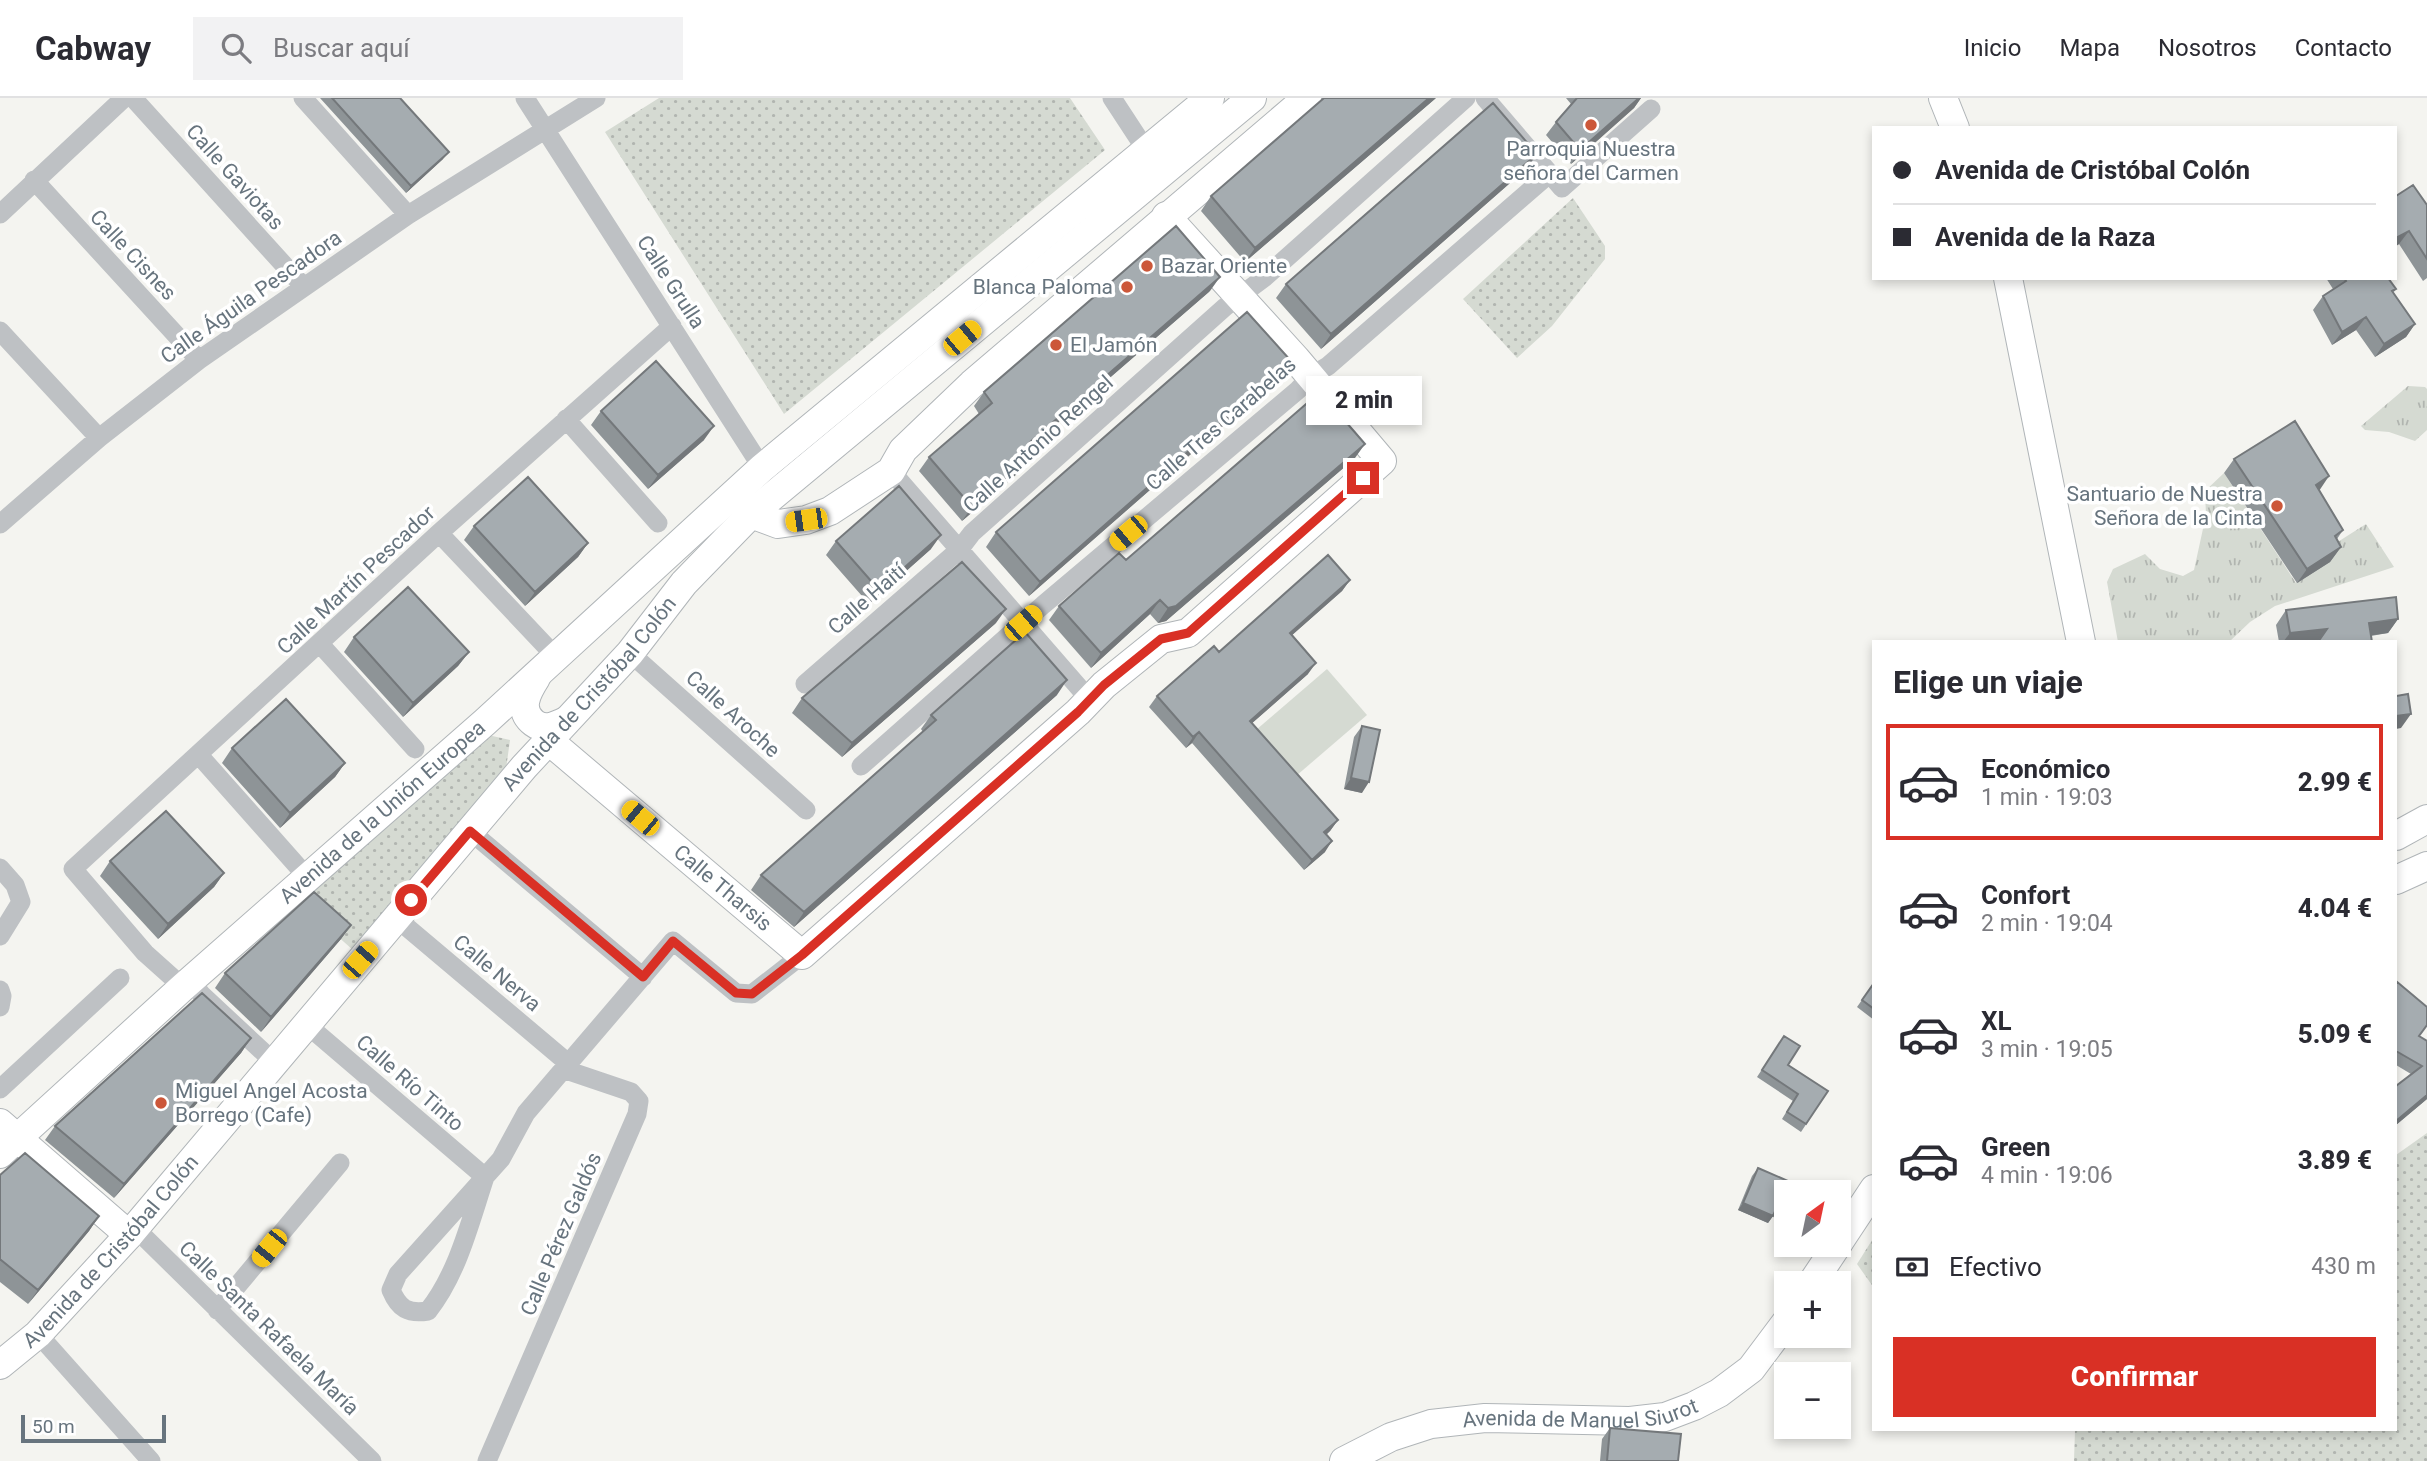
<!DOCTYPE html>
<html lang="es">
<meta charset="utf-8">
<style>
:root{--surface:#fff;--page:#f2f2f3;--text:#2b2b33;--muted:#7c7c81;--line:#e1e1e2;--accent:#d93025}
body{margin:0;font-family:Roboto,sans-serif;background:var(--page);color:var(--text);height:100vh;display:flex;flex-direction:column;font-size:26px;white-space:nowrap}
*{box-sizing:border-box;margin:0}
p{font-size:23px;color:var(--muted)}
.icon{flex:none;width:38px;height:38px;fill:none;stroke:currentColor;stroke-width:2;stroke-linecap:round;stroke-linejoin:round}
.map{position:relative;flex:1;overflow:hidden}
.details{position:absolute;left:1872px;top:542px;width:525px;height:791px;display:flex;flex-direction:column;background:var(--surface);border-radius:0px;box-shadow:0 4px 10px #0003}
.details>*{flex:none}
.hud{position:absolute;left:1872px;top:28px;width:525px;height:154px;border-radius:0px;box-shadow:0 4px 10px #0003;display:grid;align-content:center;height:154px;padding:0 21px;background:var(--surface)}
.needle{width:46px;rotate:33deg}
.tools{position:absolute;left:1774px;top:1082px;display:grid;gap:14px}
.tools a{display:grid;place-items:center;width:77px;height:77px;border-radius:0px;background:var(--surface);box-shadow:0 4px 10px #0003;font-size:35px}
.scale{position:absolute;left:21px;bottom:18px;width:145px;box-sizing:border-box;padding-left:7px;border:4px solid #67747e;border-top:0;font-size:19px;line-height:24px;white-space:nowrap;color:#67747e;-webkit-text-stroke:5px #fff;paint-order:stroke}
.end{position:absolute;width:32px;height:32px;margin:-16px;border:9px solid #d93025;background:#fff;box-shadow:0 0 0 4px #fff}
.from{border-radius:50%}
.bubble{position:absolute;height:49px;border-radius:0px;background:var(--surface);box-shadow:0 4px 10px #0003;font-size:23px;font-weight:800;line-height:49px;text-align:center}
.car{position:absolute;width:21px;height:42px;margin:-21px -10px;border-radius:9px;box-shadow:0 0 5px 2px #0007;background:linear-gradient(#f5c518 24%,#345 0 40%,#f5c518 0 76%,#345 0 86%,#f5c518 0)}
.hud b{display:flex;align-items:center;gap:24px;height:66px;font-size:26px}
.hud b+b{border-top:2px solid var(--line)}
.hud i{width:18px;height:18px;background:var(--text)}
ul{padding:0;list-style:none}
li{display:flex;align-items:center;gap:21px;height:116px;margin:0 14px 10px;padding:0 7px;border:4px solid transparent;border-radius:0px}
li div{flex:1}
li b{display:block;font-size:26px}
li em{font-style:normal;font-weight:800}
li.selected{border-color:var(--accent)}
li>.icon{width:63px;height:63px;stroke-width:1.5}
h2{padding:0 21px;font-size:32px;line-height:84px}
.pay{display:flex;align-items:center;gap:18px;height:77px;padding:0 21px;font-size:26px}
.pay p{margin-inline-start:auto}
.primary-button{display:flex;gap:14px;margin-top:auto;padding:14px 21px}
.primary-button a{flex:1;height:80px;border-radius:0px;background:var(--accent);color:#fff;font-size:28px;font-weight:800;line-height:80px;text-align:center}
header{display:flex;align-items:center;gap:42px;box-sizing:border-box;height:98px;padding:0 35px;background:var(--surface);border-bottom:2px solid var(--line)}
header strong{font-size:33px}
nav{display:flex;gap:38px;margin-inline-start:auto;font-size:24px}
.search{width:490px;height:63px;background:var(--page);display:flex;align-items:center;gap:18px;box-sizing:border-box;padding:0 24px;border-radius:0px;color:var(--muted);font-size:26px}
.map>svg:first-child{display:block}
.grass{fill:url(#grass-tufts)}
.park{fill:url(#park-dots)}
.pitch{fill:#d5dad2}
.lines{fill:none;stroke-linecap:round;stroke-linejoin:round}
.secondary-casing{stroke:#b0b5b8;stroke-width:30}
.street{stroke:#bec1c4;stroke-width:19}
.secondary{stroke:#fff;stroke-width:28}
.wall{fill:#8e9497}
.shaded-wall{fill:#74787b}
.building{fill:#a5acb0;stroke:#74787b;stroke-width:2}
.route{stroke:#d93025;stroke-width:9}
.poi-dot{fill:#cc5739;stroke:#fff;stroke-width:2.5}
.labels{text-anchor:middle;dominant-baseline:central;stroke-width:7;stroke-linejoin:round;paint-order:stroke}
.poi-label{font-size:21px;fill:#67747e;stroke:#fff;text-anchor:start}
.street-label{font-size:21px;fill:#67747e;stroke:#fff}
</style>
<header>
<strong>Cabway</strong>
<div class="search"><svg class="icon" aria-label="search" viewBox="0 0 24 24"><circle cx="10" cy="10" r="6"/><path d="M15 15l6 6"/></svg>Buscar aquí</div>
<nav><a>Inicio</a><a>Mapa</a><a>Nosotros</a><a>Contacto</a></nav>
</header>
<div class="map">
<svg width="2427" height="1363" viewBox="0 0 2427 1363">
<defs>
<pattern id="grass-tufts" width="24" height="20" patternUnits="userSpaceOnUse" patternTransform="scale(1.75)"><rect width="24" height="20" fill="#d5dad2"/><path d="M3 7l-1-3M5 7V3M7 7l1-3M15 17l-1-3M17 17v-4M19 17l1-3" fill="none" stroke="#b1b5b0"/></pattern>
<pattern id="park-dots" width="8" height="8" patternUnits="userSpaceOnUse" patternTransform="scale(1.75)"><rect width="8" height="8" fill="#d5dad2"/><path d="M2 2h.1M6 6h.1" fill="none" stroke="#b1b5b0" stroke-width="1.8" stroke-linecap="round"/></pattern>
</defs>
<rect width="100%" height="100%" fill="#f4f4f0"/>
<!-- grass -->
<path class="grass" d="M2408 288 2425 289 2427 291V332L2415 343 2389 334 2365 332 2361 328Z
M2224 375 2296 485 2325 452 2366 426 2394 469 2275 508 2250 524 2229 544H2118L2107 484 2113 471 2145 456 2160 471 2183 478 2194 472 2206 417 2205 393Z"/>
<!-- park -->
<path class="park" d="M659 0H1070L1105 52 784 316 605 34Z
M1573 100 1605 148V161L1552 228 1517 260 1463 201Z
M488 637 510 642 506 671 353 852 299 804Z
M2427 1035V1363H2074L2075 1332H2396V1057Z
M1874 1139V1190L1857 1166Z"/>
<!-- pitch -->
<path class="pitch" d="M1327 571 1367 617 1296 678 1256 632Z"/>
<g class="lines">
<defs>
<g id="secondary">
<path d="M1943 0 1955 30"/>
<path d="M2008 180 2081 544"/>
<path d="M751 416 778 426 806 422 830 413 891 373 903 352 972 286 1307 0"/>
<path d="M536 580C527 594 517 612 534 625 538 628 544 630 550 629 555 628 561 625 566 623"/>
<path id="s1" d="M548 642 802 857 1078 614 1104 587 1161 541 1188 535 1382 363 1296 261 1166 118"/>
<path d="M2396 738 2427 721"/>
<path d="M2396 782 2427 768"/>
<path d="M0 1025 129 1137"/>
<path id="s2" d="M0 1056 183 889 485 624 762 370 1210 0"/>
<path d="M1839 1144 1874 1091"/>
<path d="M1812 1185 1838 1146"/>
<path id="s3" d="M0 1267 38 1236 129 1137 524 669 630 555 684 485 751 416 1252 0"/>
<path id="s4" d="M1344 1363 1391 1339 1431 1326 1485 1320 1630 1323 1665 1319 1694 1308 1719 1295 1751 1271 1787 1223"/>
</g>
</defs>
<!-- secondary casing -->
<use href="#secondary" class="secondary-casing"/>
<!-- street -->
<path class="street" d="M133 0 303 188
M303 0 408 117
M525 0 768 379
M1112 0 1146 52
M1485 0 1562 90 1651 11
M34 82 199 262
M0 116 124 0
M0 233 99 340
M566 321 658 425
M891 373 1089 601
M0 426 99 340 199 262 408 117 596 0
M439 435 556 559
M320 546 415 651
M630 555 806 712
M805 586 959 452 972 435 1225 209 1264 180 1466 0
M198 656 308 780
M861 668 1043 507 1298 292 1311 278 1328 268 1549 76
M470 733 643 879
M0 770 15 787 21 804 0 838
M396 820 568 965
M191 883 202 897 274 964
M183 889 145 855 73 771 439 435 672 228
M0 892 2 898 0 909
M306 926 485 1079
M0 991 120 880
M485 1079C470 1124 458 1175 428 1213 408 1216 399 1211 391 1192L398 1176 501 1061 526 1015 673 843 736 895 752 896 802 857
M135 1130 372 1363
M217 1212 340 1065
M38 1236 151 1363
M487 1363 637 1016 639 1003 631 994 563 971"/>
<!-- secondary -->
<use href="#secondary" class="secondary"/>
</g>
<!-- wall -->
<path class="wall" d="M320 0H400L443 61 406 95Z
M1436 0 1245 164 1201 113 1211 98Z
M1566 0H1641L1634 10 1571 66 1546 37 1556 24 1571 6Z
M1537 56 1527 70 1321 251 1276 200 1286 186Z
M2396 98 2427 107V180L2423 183 2399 146 2396 148Z
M2326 180H2388L2396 191 2393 195 2415 226 2406 239 2375 259 2356 232 2332 247 2313 212 2323 198 2333 191Z
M1210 193 1030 349 1035 355 1025 369 962 423 919 373 929 359 979 316 974 308 984 294Z
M1281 277 1029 498 986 449 996 434Z
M601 313 704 342 648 391 591 327Z
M1355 360 1166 523 1158 525 1150 516 1091 570 1049 522 1059 508 1126 462Z
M2234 361 2319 393 2343 432 2337 441 2341 449 2330 464 2297 485 2224 375Z
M474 428 588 445 578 459 525 508 464 442Z
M836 443 931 451 869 506 826 457Z
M1350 482 1342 493 1292 537 1308 576 1252 625 1338 722 1330 733 1326 737 1325 754 1304 772 1192 645 1186 650 1149 609 1157 598 1219 554Z
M2286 512 2398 521 2388 535 2371 538 2372 544H2279L2276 527Z
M996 525 842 659 792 615 802 600Z
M354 539 469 554 458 568 403 619 344 554Z
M1057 597 794 829 751 792 761 777 923 634 921 631 931 617Z
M1362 628V695L1344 691 1354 639Z
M232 650 345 665 335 679 280 730 222 665Z
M110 763 224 775 214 789 158 841 100 778Z
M351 827 341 841 261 934 215 890 225 875Z
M2396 883 2419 938 2427 943V1001L2396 1027V988L2411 976 2396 967Z
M1874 885V922L1857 909Z
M1784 938 1788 967 1828 993 1801 1034 1782 1021 1793 1003 1757 979Z
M251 940 241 955 114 1100 45 1042 55 1028Z
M1758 1070 1773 1118 1768 1125 1738 1112 1752 1078Z
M0 1077 99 1118 89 1133 28 1206 0 1184Z
M1610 1330 1678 1363H1600L1602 1341Z"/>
<!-- shaded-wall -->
<path class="shaded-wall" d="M1429 0H1436L1245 164 1255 150Z
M1639 0H1641L1634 10 1571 66 1580 52Z
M449 54 443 61 406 95 411 88Z
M1537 56 1527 70 1321 251 1331 236Z
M2409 133 2399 146 2396 148V140Z
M1220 179 1210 193 1017 360 1028 346Z
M2366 219 2356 232 2332 247 2342 234Z
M2415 226 2406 239 2375 259 2384 246Z
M1291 263 1281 277 1029 498 1040 484Z
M714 328 704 342 648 391 658 377Z
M1365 346 1355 360 1166 523 1158 525 1168 510Z
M1035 355 1025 369 962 423 972 409Z
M2329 378 2319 393 2316 387Z
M941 437 931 451 869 506 879 492Z
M588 445 578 459 525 508 535 494Z
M2341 449 2330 464 2297 485 2307 471Z
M1350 482 1342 493 1282 546 1290 535Z
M1160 502 1150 516 1091 570 1101 555Z
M1006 511 996 525 842 659 852 645Z
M2398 521 2388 535 2359 539 2369 525Z
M2327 531 2317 544H2283L2290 535Z
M469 554 458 568 403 619 413 605Z
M1316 565 1308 576 1242 634 1250 623Z
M1067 582 1057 597 794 829 804 814Z
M2411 616 2401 630 2396 631V618Z
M1199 634 1192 645 1186 650 1193 639Z
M345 665 335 679 280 730 290 715Z
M1351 680 1369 684 1362 695 1344 691Z
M1338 722 1330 733 1317 745 1324 734Z
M1332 743 1325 754 1304 772 1312 762Z
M224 775 214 789 158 841 168 826Z
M351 827 341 841 261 934 271 919Z
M251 940 241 955 114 1100 124 1086Z
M2427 997V1001L2396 1027V1023Z
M1743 1105 1773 1118 1768 1125 1738 1112Z
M99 1118 89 1133 28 1206 38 1192Z"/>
<!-- building -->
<path class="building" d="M332 0H400L449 54 411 88Z
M1324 0H1429L1255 150 1211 98Z
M1577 0H1639L1580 52 1556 24Z
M1493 5 1537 56 1331 236 1286 186Z
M2413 87 2427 107V161L2409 133 2396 140V98Z
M1176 128 1220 179 1028 346 1035 355 972 409 929 359 992 305 984 294Z
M2344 180H2388L2396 191 2392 193 2415 226 2384 246 2366 219 2342 234 2323 198 2346 183Z
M1247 214 1291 263 1040 484 996 434Z
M656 263 714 328 658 377 601 313Z
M1320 294 1365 346 1176 508 1168 510 1160 502 1101 555 1059 508 1119 455 1126 462Z
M2295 323 2329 378 2316 387 2343 432 2335 438 2341 449 2307 471 2234 361Z
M528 379 588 445 535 494 474 428Z
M899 388 941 437 879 492 836 443Z
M1328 457 1350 482 1290 535 1316 565 1250 623 1338 722 1324 734 1332 743 1312 762 1199 634 1193 639 1157 598 1214 548 1219 554Z
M962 464 1006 511 852 645 802 600Z
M408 489 469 554 413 605 354 539Z
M2396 499 2398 521 2369 525 2372 544H2318L2327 531 2290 535 2286 512Z
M1025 534 1067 582 804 814 761 777 936 622 931 617Z
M2408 596 2411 616 2396 618V598Z
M286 601 345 665 290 715 232 650Z
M1362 628 1380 632 1369 684 1351 680Z
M166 713 224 775 168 826 110 763Z
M314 794 351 827 271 919 225 875Z
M2396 883 2427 909V927L2419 938 2427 943V997L2396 1023V988L2422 968 2396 953Z
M1874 885V911L1862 902Z
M202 895 251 940 124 1086 55 1028Z
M1784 938 1800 948 1788 967 1828 993 1806 1026 1787 1014 1798 996 1762 972Z
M25 1055 99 1118 38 1192 1 1162H0V1077Z
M1758 1070 1788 1083 1773 1118 1743 1105Z
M1610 1330 1681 1336 1678 1363H1607Z"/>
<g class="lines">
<!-- route -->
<path class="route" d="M411 802 470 733 643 879 673 843 736 895 752 896 802 857 1078 614 1104 587 1161 541 1188 535 1363 380"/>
</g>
<!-- markers -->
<g class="poi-dot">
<circle cx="1591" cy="27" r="7"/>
<circle cx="1147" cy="168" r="7"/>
<circle cx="1127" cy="189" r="7"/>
<circle cx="1056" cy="247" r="7"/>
<circle cx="2277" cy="408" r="7"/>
<circle cx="161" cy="1005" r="7"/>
</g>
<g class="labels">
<!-- poi labels -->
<g class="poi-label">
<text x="1591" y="51" text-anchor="middle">Parroquia Nuestra<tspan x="1591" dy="24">señora del Carmen</tspan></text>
<text x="1161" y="168">Bazar Oriente</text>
<text x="1113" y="189" text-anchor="end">Blanca Paloma</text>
<text x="1070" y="247">El Jamón</text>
<text x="2263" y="396" text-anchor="end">Santuario de Nuestra<tspan x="2263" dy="24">Señora de la Cinta</tspan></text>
<text x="175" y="993">Miguel Angel Acosta<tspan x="175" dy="24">Borrego (Cafe)</tspan></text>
</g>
<!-- street labels -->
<g class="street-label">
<text transform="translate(235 79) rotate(48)">Calle Gaviotas</text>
<text transform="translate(133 157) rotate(47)">Calle Cisnes</text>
<text transform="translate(671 184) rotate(57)">Calle Grulla</text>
<text transform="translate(251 199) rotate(-35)">Calle Águila Pescadora</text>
<text transform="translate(1221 326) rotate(-41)">Calle Tres Carabelas</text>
<text transform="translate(1038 346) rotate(-42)">Calle Antonio Rengel</text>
<text transform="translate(356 482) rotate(-43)">Calle Martín Pescador</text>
<text transform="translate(867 501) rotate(-41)">Calle Haití</text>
<text stroke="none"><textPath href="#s3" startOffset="894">Avenida de Cristóbal Colón</textPath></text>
<text transform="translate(733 616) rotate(42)">Calle Aroche</text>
<text stroke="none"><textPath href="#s2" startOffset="513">Avenida de la Unión Europea</textPath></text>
<text stroke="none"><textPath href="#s1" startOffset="229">Calle Tharsis</textPath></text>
<text transform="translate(497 875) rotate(40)">Calle Nerva</text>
<text transform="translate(410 985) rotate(41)">Calle Río Tinto</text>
<text transform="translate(561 1136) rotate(-67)">Calle Pérez Galdós</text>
<text stroke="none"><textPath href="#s3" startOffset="159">Avenida de Cristóbal Colón</textPath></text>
<text transform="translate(269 1230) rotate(44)">Calle Santa Rafaela María</text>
<text stroke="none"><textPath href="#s4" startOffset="245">Avenida de Manuel Siurot</textPath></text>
</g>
</g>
</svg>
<div class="tools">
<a><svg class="needle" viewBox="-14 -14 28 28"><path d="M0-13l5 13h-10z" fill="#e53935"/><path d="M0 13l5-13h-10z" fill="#7c7c81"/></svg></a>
<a>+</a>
<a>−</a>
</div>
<div class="scale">50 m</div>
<i class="end from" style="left:411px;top:802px"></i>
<i class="end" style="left:1363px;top:380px"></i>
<div class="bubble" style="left:1306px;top:278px;width:116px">2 min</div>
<i class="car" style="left:962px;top:240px;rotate:50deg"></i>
<i class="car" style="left:806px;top:422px;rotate:262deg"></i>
<i class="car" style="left:1128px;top:435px;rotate:230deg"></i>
<i class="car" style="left:1023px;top:525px;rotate:49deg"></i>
<i class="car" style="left:640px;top:720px;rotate:310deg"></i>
<i class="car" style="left:360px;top:862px;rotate:41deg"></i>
<i class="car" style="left:269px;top:1150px;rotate:219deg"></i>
<div class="hud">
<b><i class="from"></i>Avenida de Cristóbal Colón</b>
<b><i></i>Avenida de la Raza</b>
</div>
<section class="details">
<h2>Elige un viaje</h2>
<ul>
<li class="selected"><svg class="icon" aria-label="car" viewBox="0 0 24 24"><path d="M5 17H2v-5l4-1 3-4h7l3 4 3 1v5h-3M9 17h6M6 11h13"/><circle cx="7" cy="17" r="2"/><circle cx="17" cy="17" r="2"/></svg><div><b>Económico</b><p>1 min · 19:03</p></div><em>2.99 €</em></li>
<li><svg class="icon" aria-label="car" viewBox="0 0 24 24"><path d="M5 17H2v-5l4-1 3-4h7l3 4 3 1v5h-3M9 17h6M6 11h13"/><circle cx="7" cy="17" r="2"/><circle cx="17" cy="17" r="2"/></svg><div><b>Confort</b><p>2 min · 19:04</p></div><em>4.04 €</em></li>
<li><svg class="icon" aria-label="car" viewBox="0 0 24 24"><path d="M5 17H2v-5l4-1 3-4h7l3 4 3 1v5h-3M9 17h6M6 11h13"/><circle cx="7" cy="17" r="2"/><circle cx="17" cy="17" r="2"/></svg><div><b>XL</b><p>3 min · 19:05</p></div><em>5.09 €</em></li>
<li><svg class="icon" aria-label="car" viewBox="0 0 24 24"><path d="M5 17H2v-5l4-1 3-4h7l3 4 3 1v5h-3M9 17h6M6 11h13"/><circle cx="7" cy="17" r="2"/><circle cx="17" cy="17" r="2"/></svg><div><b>Green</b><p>4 min · 19:06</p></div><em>3.89 €</em></li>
</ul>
<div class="pay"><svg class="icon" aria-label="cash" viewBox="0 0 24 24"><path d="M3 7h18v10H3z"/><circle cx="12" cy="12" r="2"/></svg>Efectivo<p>430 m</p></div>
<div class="primary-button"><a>Confirmar</a></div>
</section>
</div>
